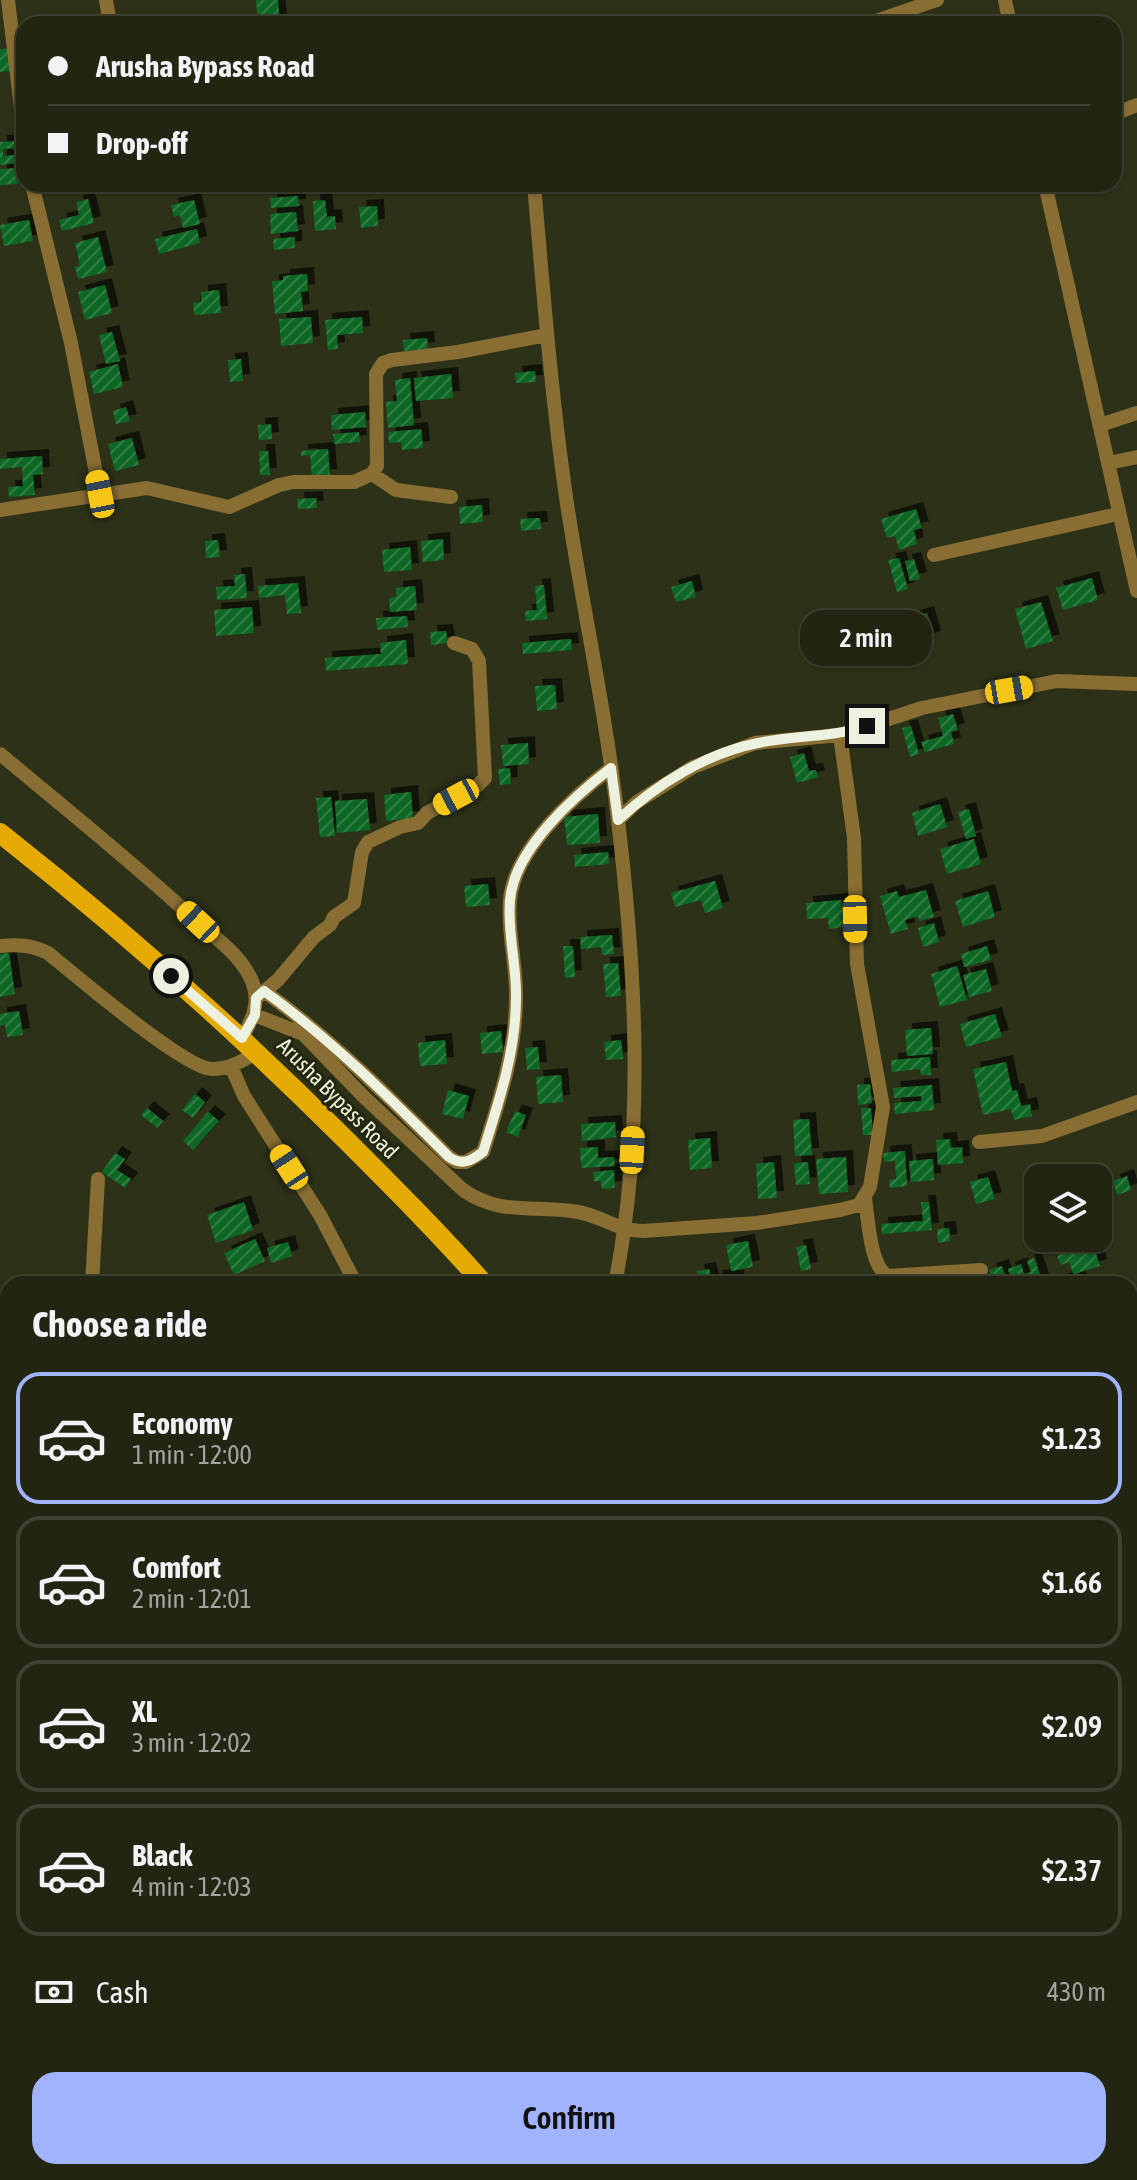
<!DOCTYPE html>
<meta charset="utf-8">
<style>
:root{--surface:#222511;--page:#2a2d1a;--text:#f1f3f6;--muted:#a2a59f;--line:#3f4231;--accent:#a1b3fd}
body{margin:0;font-family:"Asap Condensed",sans-serif;background:var(--page);color:var(--text);height:100vh;display:flex;flex-direction:column;font-size:30px;white-space:nowrap}
*{box-sizing:border-box;margin:0}
p{font-size:26px;color:var(--muted)}
.icon{flex:none;width:44px;height:44px;fill:none;stroke:currentColor;stroke-width:2;stroke-linecap:round;stroke-linejoin:round}
.map{position:relative;flex:1;overflow:hidden}
.drawer{position:absolute;left:0px;top:1276px;width:1138px;height:904px;display:flex;flex-direction:column;background:var(--surface);border-radius:24px 24px 0 0;box-shadow:0 2px 6px #0004,0 0 0 2px var(--line)}
.drawer>*{flex:none}
.banner{position:absolute;left:16px;top:16px;width:1106px;height:176px;border-radius:24px;box-shadow:0 2px 6px #0004,0 0 0 2px var(--line);display:grid;align-content:center;height:176px;padding:0 32px;background:var(--surface)}
.tools{position:absolute;left:1024px;top:1164px;display:grid;gap:16px}
.tools a{display:grid;place-items:center;width:88px;height:88px;border-radius:16px;background:var(--surface);box-shadow:0 2px 6px #0004,0 0 0 2px var(--line);font-size:40px}
.end{position:absolute;width:36px;height:36px;margin:-18px;border:10px solid #edf1e0;background:#111;box-shadow:0 0 0 4px #111}
.from{border-radius:50%}
.bubble{position:absolute;height:56px;border-radius:24px;background:var(--surface);box-shadow:0 2px 6px #0004,0 0 0 2px var(--line);font-size:26px;font-weight:600;line-height:56px;text-align:center}
.car{position:absolute;width:24px;height:48px;margin:-24px -12px;border-radius:10px;box-shadow:0 0 6px 2px #0007;background:linear-gradient(#f5c518 24%,#345 0 40%,#f5c518 0 76%,#345 0 86%,#f5c518 0)}
.banner b{display:flex;align-items:center;gap:28px;height:76px;font-size:30px}
.banner b+b{border-top:2px solid var(--line)}
.banner i{width:20px;height:20px;background:var(--text)}
ul{padding:0;list-style:none}
li{display:flex;align-items:center;gap:24px;height:132px;margin:0 16px 12px;padding:0 16px;border:4px solid var(--line);border-radius:24px}
li div{flex:1}
li b{display:block;font-size:30px}
li em{font-style:normal;font-weight:600}
li.current{border-color:var(--accent)}
li>.icon{width:72px;height:72px;stroke-width:1.5}
h2{padding:0 32px;font-size:36px;line-height:96px}
.pay{display:flex;align-items:center;gap:20px;height:88px;padding:0 32px;font-size:30px}
.pay p{margin-inline-start:auto}
.button{display:flex;gap:16px;margin-top:auto;padding:16px 32px}
.button a{flex:1;height:92px;border-radius:24px;background:var(--accent);color:#111;font-size:32px;font-weight:600;line-height:92px;text-align:center}
.map>svg:first-child{display:block}
.building{fill:url(#building-hatch);filter:url(#shadow)}
.lines{fill:none;stroke-linecap:round;stroke-linejoin:round}
.minor{stroke:#896e34;stroke-width:14}
.primary{stroke:#e5ab04;stroke-width:20}
.route{stroke:#edf1e0;stroke-width:10}
.labels{text-anchor:middle;dominant-baseline:central;stroke-width:6;stroke-linejoin:round;paint-order:stroke}
.street-label{font-size:22px;fill:#edf1e0;stroke:#24270d}
</style>
<div class="map">
<svg width="1137" height="2180" viewBox="0 0 1137 2180">
<defs>
<pattern id="building-hatch" width="6" height="6" patternUnits="userSpaceOnUse" patternTransform="scale(2)"><rect width="6" height="6" fill="#0e6726"/><path d="M-1 1l2-2M0 6l6-6M5 7l2-2" fill="none" stroke="#317d45"/></pattern>
<filter id="shadow"><feDropShadow dx="7" dy="-7" stdDeviation="0" flood-color="#0009"/></filter>
</defs>
<rect width="100%" height="100%" fill="#2d3117"/>
<!-- building -->
<path class="building" d="M256 0H278L280 24H258Z
M9 48 11 71 0 72V49Z
M16 141V148L3 149V156L18 155V163L0 165V142Z
M17 168 18 184 0 185V169Z
M59 184H80V192L59 194Z
M298 196 299 206 271 208 270 198Z
M88 199 94 223 62 231 59 220 79 215 76 202Z
M194 200 200 224 183 228 180 215 174 217 171 205Z
M325 200 327 217 335 216 336 229 315 231 313 201Z
M377 206 378 226 361 228 359 207Z
M296 212 298 231 271 234 270 214Z
M29 220 33 241 4 246 0 225Z
M197 229 200 243 159 254 155 239Z
M98 237 107 272 78 279 75 267 80 266 75 243Z
M295 237V248L274 250 273 239Z
M307 274 308 291 301 292 303 311 275 314 272 281 283 280V276Z
M105 285 112 313 85 320 78 292Z
M219 290 221 313 194 315 193 303 201 302V292Z
M311 317 313 343 281 346 279 319Z
M362 317 363 333 337 335 338 349 328 350 325 320Z
M112 332 120 361 106 364 99 335Z
M427 338 428 349 404 351 403 340Z
M241 359 243 381 230 382 228 360Z
M118 364 123 387 94 394 89 372Z
M535 371 536 382 516 383 515 373Z
M451 374 453 398 416 401 414 378Z
M410 378 414 425 388 428 386 402 397 401 395 380Z
M126 407 130 421 116 424 113 411Z
M365 412 366 427 332 430 331 415Z
M271 424 272 439 259 440 258 425Z
M421 429 423 448 402 450 401 442 389 443 388 432Z
M359 432 360 442 334 444 333 434Z
M132 438 139 465 115 471 108 444Z
M328 449 330 476 312 477 310 455 301 456V451Z
M259 451H268L270 475H260Z
M42 456 43 474 33 475 35 495 9 497 8 487 23 486 22 467 0 469V459Z
M316 498 317 508 298 509 297 499Z
M482 505 483 522 460 524 459 507Z
M916 509 922 528 914 530 917 544 899 550 895 536 887 538 881 519Z
M540 518 541 529 521 531 520 519Z
M443 539 444 560 423 562 421 541Z
M218 540 220 557 206 558 205 541Z
M410 547 412 570 384 572 382 550Z
M899 558 908 589 897 592 888 560Z
M914 559 920 579 910 581 905 561Z
M245 574 247 598 217 600 216 587 235 586 234 575Z
M1092 578 1098 600 1063 610 1056 588Z
M692 581 696 597 676 602 671 587Z
M298 583 301 613 287 614 285 595 259 598 258 586Z
M544 585 547 619 526 621 525 611 537 610 535 586Z
M415 586 417 610 390 612 389 598 396 597V588Z
M1041 602 1053 641 1026 649 1015 609Z
M252 607 254 633 216 636 214 610Z
M927 613 934 638 897 649 890 624Z
M407 616 408 627 377 630 376 618Z
M446 631 448 643 431 645 430 632Z
M571 639 572 650 523 654 522 643Z
M406 640 408 664 326 671 325 658 381 654 380 643Z
M555 685 557 709 537 711 535 686Z
M953 714 958 730 951 732 954 744 925 752 921 742 943 736 938 718Z
M911 726 919 754 910 757 902 728Z
M528 743 529 764 503 766 501 745Z
M804 753 809 771 816 770 818 777 797 783 790 757Z
M510 768 511 784 500 785 498 769Z
M411 792 413 818 386 821 384 795Z
M331 797 335 836 320 837 316 798Z
M367 799 370 830 337 833 335 801Z
M940 804 947 827 918 836 912 813Z
M969 809 976 836 966 839 958 812Z
M598 814 600 843 567 845 564 817Z
M974 839 981 864 947 874 940 849Z
M608 852 609 864 575 867 574 855Z
M715 881 723 908 705 913 701 900 675 907 671 893Z
M488 884 490 905 466 907 464 886Z
M926 890 934 917 919 921 918 916 905 920 908 929 891 934 880 896 897 891 899 897Z
M988 891 995 917 963 927 955 901Z
M842 900 844 927 829 929 828 918 807 919 806 903Z
M934 923 939 942 923 947 918 928Z
M612 935 614 954 602 955 601 947 581 949 580 937Z
M563 946H573L575 977 565 978Z
M987 946 991 960 964 967 961 954Z
M9 953 15 994 0 997V954Z
M618 963 621 996 606 997 603 964Z
M957 966 967 1000 940 1007 931 974Z
M986 969 992 991 969 997 963 975Z
M19 1011 23 1035 7 1037 5 1025 0 1026V1014Z
M995 1014 1002 1037 966 1047 960 1024Z
M931 1028 933 1054 907 1056 905 1030Z
M501 1031 503 1052 482 1054 480 1033Z
M445 1040 447 1064 420 1066 418 1043Z
M621 1040 623 1059 606 1060 604 1042Z
M538 1047 540 1069 527 1070 525 1048Z
M930 1057 931 1075H921L920 1069 892 1072 891 1060Z
M1006 1062 1012 1091 1017 1090 1021 1106 1030 1104 1032 1116 1014 1120 1011 1109 983 1115 973 1069Z
M561 1075 563 1102 538 1104 536 1077Z
M870 1084 872 1103 858 1105 857 1085Z
M932 1085 934 1110 895 1114 894 1103 921 1101V1096L894 1098 893 1088Z
M448 1090 469 1096 463 1119 442 1114Z
M195 1094 205 1102 193 1118 182 1110Z
M147 1108 163 1121 157 1128 141 1115Z
M861 1108H871L873 1135H863Z
M515 1111 526 1115 518 1137 506 1132Z
M208 1112 219 1121 193 1150 183 1141Z
M809 1119 812 1155 795 1156 793 1120Z
M615 1122 616 1137 582 1141 581 1124Z
M710 1138 712 1168 690 1170 688 1140Z
M950 1139 951 1148 962 1147 963 1163 938 1165 936 1140Z
M598 1147V1158L614 1157 615 1166 581 1168 580 1148Z
M905 1151 907 1186 890 1188 889 1180 896 1179 895 1161 884 1162 883 1153Z
M115 1153 125 1159 117 1170 131 1179 125 1188 102 1172Z
M846 1157 848 1192 819 1194 816 1159Z
M933 1159 934 1180 911 1182 909 1161Z
M774 1162 777 1198 758 1199 756 1164Z
M808 1162 810 1184 796 1185 794 1163Z
M614 1170 615 1188 602 1189 601 1181H594L593 1172Z
M1127 1176 1131 1190 1117 1195 1113 1181Z
M988 1177 995 1199 976 1204 970 1182Z
M244 1202 253 1230 216 1243 207 1215Z
M921 1202H929L932 1230 882 1234 881 1224 923 1221Z
M1038 1204V1238H1053L1036 1245 1022 1210Z
M949 1228 950 1241 938 1243 937 1229Z
M1079 1238H1091L1100 1266 1077 1273 1081 1284H1052L1074 1276 1069 1262 1061 1265 1057 1256 1066 1252 1063 1244Z
M255 1239 265 1261 234 1275 224 1253Z
M748 1241 753 1267 731 1271 726 1245Z
M288 1242 292 1256 271 1263 267 1248Z
M806 1245 811 1269 801 1271 796 1247Z
M1034 1258 1042 1280 1029 1284H1013L1008 1269 1021 1264 1024 1274 1031 1272 1027 1261Z
M1002 1266 1008 1284H975L992 1278 989 1270Z
M709 1269 713 1284H699L697 1271Z
M736 1274 738 1284H717L715 1277Z
M8 1385V1419L0 1420V1397L4 1396 3 1386Z
M1137 1773V1819L1131 1820 1130 1774Z"/>
<g class="lines">
<!-- minor -->
<path class="minor" d="M8 0 24 133
M106 0 110 24
M1005 0 1010 24
M867 24 937 0
M1114 114 1137 105
M32 184 71 343 100 494
M534 184C543 288 551 393 566 497 582 605 606 712 618 820 636 973 645 1132 615 1284
M1045 184 1137 591
M1100 425 1137 413
M1109 463 1137 457
M372 474 396 490 451 497
M0 510 147 488 229 507 279 485 293 482H354L372 474 377 466 376 374 383 363 392 360 458 352 547 335
M934 555 1118 514
M0 754C65 808 131 861 193 918 212 935 237 952 249 975 262 998 254 1017 242 1038
M618 820 637 802 693 767 755 743 840 735 922 708 1057 681 1137 684
M0 946C18 944 31 945 48 953 76 976 183 1067 211 1069 229 1070 243 1060 258 1052
M264 991C332 1040 390 1098 449 1157L457 1162H466L483 1152C499 1102 516 1051 516 998 517 965 507 933 510 900 514 850 573 797 611 768
M256 998 278 980 314 937 330 925 334 917 354 903 362 852 368 842 400 827 418 823 427 813 478 785 485 778 479 661 472 649 454 643
M255 1015 303 1034 363 1096 463 1190C502 1217 535 1204 578 1212 602 1216 617 1231 643 1231L757 1223 840 1210 859 1205 870 1187 883 1107 857 964 854 838 840 735
M231 1066 244 1096 320 1215 356 1284
M979 1142 1042 1136 1137 1102
M865 1198C868 1218 870 1267 888 1276L981 1270
M92 1284 98 1179
M1130 1300 1137 1298
M0 1438 8 1437
M0 1642 8 1635
M0 1706 8 1754
M1130 1871 1137 1869
M989 2172 992 2180
M362 2180 365 2172"/>
<!-- primary -->
<path class="primary" d="M0 833C121 928 236 1030 345 1139 393 1187 440 1234 484 1284
M1130 2020 1137 2028"/>
</g>
<g class="lines">
<!-- route -->
<path class="route" d="M171 976 242 1038 255 1015 256 998 264 991C332 1040 390 1098 449 1157 462 1166 471 1161 483 1152 499 1102 516 1051 516 998 517 965 507 933 510 900 514 850 573 797 611 768L618 820C656 785 706 753 758 743 795 735 830 738 867 726"/>
</g>
<g class="labels">
<!-- street labels -->
<g class="street-label">
<text transform="translate(338 1098) rotate(45)">Arusha Bypass Road</text>
</g>
</g>
</svg>
<div class="tools">
<a><svg class="icon" aria-label="layers" viewBox="0 0 24 24"><path d="M12 4l9 5-9 5-9-5zM3 14l9 5 9-5"/></svg></a>
</div>
<i class="end from" style="left:171px;top:976px"></i>
<i class="end" style="left:867px;top:726px"></i>
<div class="bubble" style="left:800px;top:610px;width:132px">2 min</div>
<i class="car" style="left:100px;top:494px;rotate:349deg"></i>
<i class="car" style="left:1009px;top:690px;rotate:80deg"></i>
<i class="car" style="left:456px;top:797px;rotate:242deg"></i>
<i class="car" style="left:855px;top:919px;rotate:179deg"></i>
<i class="car" style="left:198px;top:922px;rotate:313deg"></i>
<i class="car" style="left:632px;top:1150px;rotate:3deg"></i>
<i class="car" style="left:289px;top:1167px;rotate:327deg"></i>
<div class="banner">
<b><i class="from"></i>Arusha Bypass Road</b>
<b><i></i>Drop-off</b>
</div>
<section class="drawer">
<h2>Choose a ride</h2>
<ul>
<li class="current"><svg class="icon" aria-label="car" viewBox="0 0 24 24"><path d="M5 17H2v-5l4-1 3-4h7l3 4 3 1v5h-3M9 17h6M6 11h13"/><circle cx="7" cy="17" r="2"/><circle cx="17" cy="17" r="2"/></svg><div><b>Economy</b><p>1 min · 12:00</p></div><em>$1.23</em></li>
<li><svg class="icon" aria-label="car" viewBox="0 0 24 24"><path d="M5 17H2v-5l4-1 3-4h7l3 4 3 1v5h-3M9 17h6M6 11h13"/><circle cx="7" cy="17" r="2"/><circle cx="17" cy="17" r="2"/></svg><div><b>Comfort</b><p>2 min · 12:01</p></div><em>$1.66</em></li>
<li><svg class="icon" aria-label="car" viewBox="0 0 24 24"><path d="M5 17H2v-5l4-1 3-4h7l3 4 3 1v5h-3M9 17h6M6 11h13"/><circle cx="7" cy="17" r="2"/><circle cx="17" cy="17" r="2"/></svg><div><b>XL</b><p>3 min · 12:02</p></div><em>$2.09</em></li>
<li><svg class="icon" aria-label="car" viewBox="0 0 24 24"><path d="M5 17H2v-5l4-1 3-4h7l3 4 3 1v5h-3M9 17h6M6 11h13"/><circle cx="7" cy="17" r="2"/><circle cx="17" cy="17" r="2"/></svg><div><b>Black</b><p>4 min · 12:03</p></div><em>$2.37</em></li>
</ul>
<div class="pay"><svg class="icon" aria-label="cash" viewBox="0 0 24 24"><path d="M3 7h18v10H3z"/><circle cx="12" cy="12" r="2"/></svg>Cash<p>430 m</p></div>
<div class="button"><a>Confirm</a></div>
</section>
</div>
